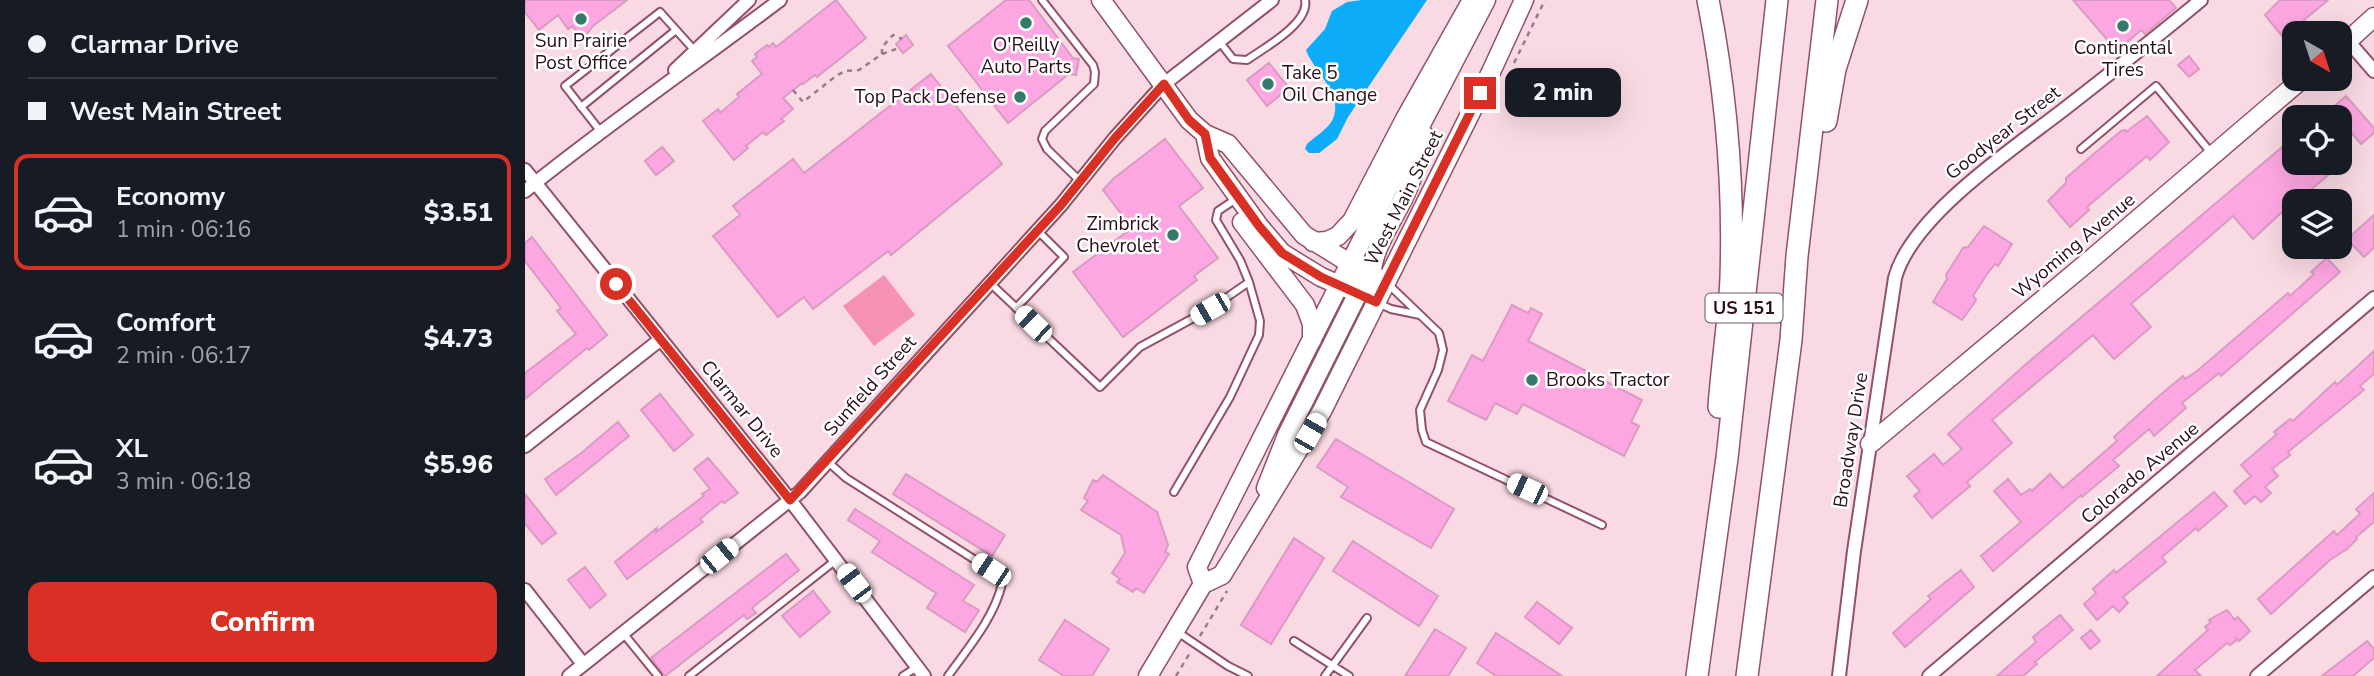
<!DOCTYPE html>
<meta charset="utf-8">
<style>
:root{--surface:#171b24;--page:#242831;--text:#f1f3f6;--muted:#9ea1a6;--line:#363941;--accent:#d93025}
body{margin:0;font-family:"Nunito Sans",sans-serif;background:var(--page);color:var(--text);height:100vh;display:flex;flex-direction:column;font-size:26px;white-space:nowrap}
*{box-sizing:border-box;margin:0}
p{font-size:23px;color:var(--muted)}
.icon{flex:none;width:38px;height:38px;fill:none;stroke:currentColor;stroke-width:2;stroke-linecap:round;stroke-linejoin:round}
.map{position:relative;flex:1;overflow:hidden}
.panel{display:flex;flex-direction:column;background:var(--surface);width:525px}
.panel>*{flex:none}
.guide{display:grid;align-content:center;height:154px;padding:0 28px;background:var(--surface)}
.needle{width:46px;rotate:141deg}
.tools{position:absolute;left:1757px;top:21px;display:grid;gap:14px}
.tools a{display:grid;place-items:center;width:70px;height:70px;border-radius:14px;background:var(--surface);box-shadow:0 7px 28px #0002;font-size:35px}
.end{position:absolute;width:32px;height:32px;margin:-16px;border:9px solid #d93025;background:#fff;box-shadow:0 0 0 4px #fff}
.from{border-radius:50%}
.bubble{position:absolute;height:49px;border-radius:14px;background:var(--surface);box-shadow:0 7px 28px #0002;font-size:23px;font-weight:800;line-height:49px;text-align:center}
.car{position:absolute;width:21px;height:42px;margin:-21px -10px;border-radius:9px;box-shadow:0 0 5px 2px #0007;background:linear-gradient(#fff 24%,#345 0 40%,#fff 0 76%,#345 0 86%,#fff 0)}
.guide b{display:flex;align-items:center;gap:24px;height:66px;font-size:26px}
.guide b+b{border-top:2px solid var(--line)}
.guide i{width:18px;height:18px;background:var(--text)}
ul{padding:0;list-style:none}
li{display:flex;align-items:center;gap:21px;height:116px;margin:0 14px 10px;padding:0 14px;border:4px solid transparent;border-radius:14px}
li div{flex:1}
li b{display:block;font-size:26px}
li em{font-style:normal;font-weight:800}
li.selected{border-color:var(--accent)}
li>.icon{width:63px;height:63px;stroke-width:1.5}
.cta{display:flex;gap:14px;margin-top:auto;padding:14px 28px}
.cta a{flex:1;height:80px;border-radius:14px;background:var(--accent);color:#fff;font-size:28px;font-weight:800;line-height:80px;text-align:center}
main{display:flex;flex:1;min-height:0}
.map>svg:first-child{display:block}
.green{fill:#f592b3}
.water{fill:#0dacf8}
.building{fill:#fda7e2;stroke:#d99ac4;stroke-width:2}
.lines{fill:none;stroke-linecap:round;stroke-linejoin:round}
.lane-casing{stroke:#935167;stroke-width:10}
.street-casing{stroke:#935167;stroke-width:16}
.secondary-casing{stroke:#935167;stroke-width:21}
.highway-casing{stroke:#935167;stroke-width:24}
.path{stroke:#997c85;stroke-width:2.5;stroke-dasharray:5 5;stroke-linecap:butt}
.lane{stroke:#fff;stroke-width:6}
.street{stroke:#fff;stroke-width:12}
.secondary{stroke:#fff;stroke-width:18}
.highway{stroke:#fff;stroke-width:21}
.route{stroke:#d93025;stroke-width:9}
.poi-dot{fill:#35796c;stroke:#fff;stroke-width:2.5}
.labels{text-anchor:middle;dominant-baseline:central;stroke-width:5;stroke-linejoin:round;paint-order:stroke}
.shield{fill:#fff;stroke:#6b585f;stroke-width:2}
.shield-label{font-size:18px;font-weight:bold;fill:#2b101a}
.poi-label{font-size:19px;fill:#2b101a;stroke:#fff}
.street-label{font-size:19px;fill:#2b101a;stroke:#fff}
</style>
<main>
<section class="panel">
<div class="guide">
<b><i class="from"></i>Clarmar Drive</b>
<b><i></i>West Main Street</b>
</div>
<ul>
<li class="selected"><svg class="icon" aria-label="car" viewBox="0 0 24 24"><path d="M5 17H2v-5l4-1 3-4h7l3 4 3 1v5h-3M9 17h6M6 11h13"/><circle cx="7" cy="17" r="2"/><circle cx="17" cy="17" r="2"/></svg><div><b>Economy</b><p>1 min · 06:16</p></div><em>$3.51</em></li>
<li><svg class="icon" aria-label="car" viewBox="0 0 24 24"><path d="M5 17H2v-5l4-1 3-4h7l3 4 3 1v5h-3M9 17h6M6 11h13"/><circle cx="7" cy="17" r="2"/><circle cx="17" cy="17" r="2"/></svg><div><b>Comfort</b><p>2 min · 06:17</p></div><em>$4.73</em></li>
<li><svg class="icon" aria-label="car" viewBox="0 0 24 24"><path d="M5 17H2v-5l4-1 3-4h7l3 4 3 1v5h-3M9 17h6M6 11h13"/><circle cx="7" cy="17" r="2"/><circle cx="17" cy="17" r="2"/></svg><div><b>XL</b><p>3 min · 06:18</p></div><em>$5.96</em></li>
</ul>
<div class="cta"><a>Confirm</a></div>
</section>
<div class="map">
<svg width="1849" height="676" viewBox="0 0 1849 676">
<rect width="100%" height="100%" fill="#f9d9e2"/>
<!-- green -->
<path class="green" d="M359 275 390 315 349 346 318 306Z"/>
<!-- water -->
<path class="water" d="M837 0H902L823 117 812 139 794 153H784L780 149 782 144C790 137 802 129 807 121 821 95 788 71 781 50L800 29 807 11 822 2Z"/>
<!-- building -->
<path class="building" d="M0 0H102L68 26 61 35 56 36 47 26 43 29 33 15 14 30 0 12Z
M311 0 341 38 292 77 290 75 278 84 277 83 258 98 268 109 256 119 259 121 241 135 238 132 221 146 223 148 209 160 178 121 193 109 195 113 214 97 212 94 237 74 227 61 232 57 230 54 242 45 244 47 248 43 251 47Z
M481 0H504L548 58 554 59 551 75 544 74 483 123 423 46Z
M1548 0H1644L1651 8 1620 34 1616 30 1592 51Z
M1755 0H1803L1779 20 1781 24 1773 33H1769L1761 41 1740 15Z
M381 35 388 45 378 53 371 44Z
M1664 56 1674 69 1664 77 1653 65Z
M744 63 764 88 742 106 722 80Z
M406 74 477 164 366 255 363 251 288 309 279 297 253 317 188 236 215 215 208 206 268 159 279 173Z
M1821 96 1849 128V133L1836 144 1806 109Z
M1622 116 1644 142 1625 160 1622 156 1562 207 1564 210 1545 227 1523 201 1541 183V178L1577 147 1596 131 1600 130 1601 132Z
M1769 137V163H1817L1774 200 1769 201 1728 239 1708 216 1661 257 1606 304 1626 327 1589 359 1568 335 1467 420 1487 443 1442 482 1445 486 1407 518 1389 496 1395 491 1382 476 1409 454 1418 465 1437 449 1423 434 1500 365Z
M640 139 678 188 654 206 693 258 669 276 672 280 598 337 548 272 607 228 578 190 588 179Z
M137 147 149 161 131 175 120 161Z
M1849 215V248L1839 257 1822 239Z
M1459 226 1487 244 1473 266 1470 264 1462 274 1448 296 1451 299 1450 302 1437 320 1408 302 1422 279 1421 275 1438 248 1443 247Z
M7 237 82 335 64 350 62 348 0 399V373L51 334 32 311 36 308 0 261V243Z
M1802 258 1815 272 1696 376 1694 373 1657 403 1661 408 1629 436 1624 429 1588 460 1594 466 1557 497 1556 495 1468 571 1456 556 1496 522 1469 491 1483 479 1496 495 1505 489 1507 491 1525 474 1538 488 1592 441 1589 437 1634 396 1658 376 1660 379 1672 371 1763 293 1765 296 1789 274 1786 272Z
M987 305 1003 313 1006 308 1017 314 1003 341 1117 400 1106 422 1114 426 1099 456 998 404 992 414 970 403 961 420 923 401 947 355 958 361Z
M1849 351V374L1835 386 1839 390 1763 452 1765 455 1747 469 1753 476 1740 487 1746 493 1736 502 1730 496 1720 504 1709 491 1726 476 1716 465 1752 434 1749 432 1765 419 1768 421 1810 382 1812 385Z
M135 394 168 435 149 451 116 410Z
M93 422 104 436 31 495 20 479 55 454Z
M811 439 929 509 906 548 816 497 823 487 792 467Z
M183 458 213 493 199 503 197 501 175 519 178 522 102 579 90 562 132 528 131 532 179 496 177 494 185 489 169 469Z
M381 474 480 535 467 556 368 494Z
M578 475 632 512 643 545 640 552 644 554 619 593 611 588 608 592 592 582 595 579 587 573 600 553 596 535 556 510 563 501 559 498 568 480 572 482Z
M1689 492 1702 506 1673 531 1671 528 1637 557 1641 562 1598 597 1603 603 1594 612 1588 606 1572 620 1559 604 1571 593 1568 589 1589 570 1591 573Z
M1849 493V522L1831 537 1832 539 1822 549 1805 560 1746 614 1733 599 1809 531 1812 535 1835 514 1831 509Z
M0 494 31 533 17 544 0 524Z
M330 509 449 585 438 601 454 610 440 632 402 608 411 593 347 552 355 541 323 520Z
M769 538 799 558 746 644 716 625Z
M828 541 913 596 894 626 808 571Z
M261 554 274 570 227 608 231 613 222 619 219 615 140 676 126 658Z
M60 567 81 595 65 608 43 580Z
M1436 570 1449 587 1380 647 1368 633 1406 599 1403 596Z
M288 591 305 612 275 637 257 616Z
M1012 602 1047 628 1034 644 1000 617Z
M1702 610 1710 620 1713 617 1725 631 1714 641 1710 637 1712 640 1705 645 1702 643 1670 670 1676 676H1632L1683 630 1680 627 1686 622 1684 620Z
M1535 615 1548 630 1510 662 1512 664 1498 676H1472L1511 642 1508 637Z
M540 620 584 649 567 676H539L514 660Z
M910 629 941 648 923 676H880Z
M1566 630 1575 641 1565 649 1556 638Z
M971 633 1037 676H971L952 663Z
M1842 641 1849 649V658L1828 676H1797Z"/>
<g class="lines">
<defs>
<path id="lane" d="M517 0 568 65 570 72 569 84 520 131 517 139 522 149 555 181
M694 41 708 59 722 60C739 48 785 23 780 0
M56 107 151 30
M76 132 40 86 135 12 170 51
M1556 149 1631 86 1687 154
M465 283 575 387 615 347 685 309 724 282
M862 283 914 333 918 350 913 370 895 410 897 430 901 442 1077 525
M853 303 866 309 895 315
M491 308 539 257 513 231
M302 461 321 478 466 570 477 584C469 618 443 648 423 676
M649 492 705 397 734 335 735 321 724 282 715 260 691 220 693 211 711 199
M651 631 703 666 723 676
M98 633 133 676
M769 641 824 676
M164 676 311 560
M378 676 392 667
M800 676 842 618"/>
<path id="street" d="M1823 41 1849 71
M150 70 224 0
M0 170 265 500 399 676
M0 191C83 124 170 64 255 0
M0 446 136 339
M0 590 58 664
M44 676 275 492 536 205 590 138 639 84 747 0
M1314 676 1329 551 1370 278C1387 215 1491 147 1542 107 1587 72 1632 37 1676 0
M1404 676 1849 298
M1732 676 1849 577"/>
<path id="secondary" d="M576 0 664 120 680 134 703 144 779 235 826 264 861 282
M1815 48 1849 17
M680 134 685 158 734 226 757 253 796 277 826 290
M717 222 780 305 787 324V340
M788 242 802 241 813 236 827 221 880 119 947 0
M846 285C844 249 870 220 883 188 890 171 895 153 899 135
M1345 444 1564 261 1777 79
M741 488 762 435 833 293 832 275 826 264
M678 584 672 567 865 184 961 0
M623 676 678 584 697 575 797 411 966 72 999 0"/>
<path id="highway" d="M1183 0C1201 91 1209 185 1206 278 1204 321 1197 364 1194 407
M1301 121 1310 69 1332 0
M1172 676 1202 458 1252 0
M1222 676 1266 340 1272 256 1302 0"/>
</defs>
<!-- lane casing -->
<use href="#lane" class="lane-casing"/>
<!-- street casing -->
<use href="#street" class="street-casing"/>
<!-- secondary casing -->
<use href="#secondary" class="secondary-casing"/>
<!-- highway casing -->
<use href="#highway" class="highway-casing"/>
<!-- path -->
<path class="path" d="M357 54V47L368 35 377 39
M989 63 1020 0
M268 90 278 102 311 76 320 71 334 70 357 54 374 48
M675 636 702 591
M651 676 666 651"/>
<!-- lane -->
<use href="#lane" class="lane"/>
<!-- street -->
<use href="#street" class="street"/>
<!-- secondary -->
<use href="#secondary" class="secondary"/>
<!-- highway -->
<use href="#highway" class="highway"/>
</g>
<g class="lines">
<!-- route -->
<path class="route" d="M91 284 265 500 536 205 590 138 639 84 664 120 680 134 685 158 734 226 757 253 796 277 851 302 955 93"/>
</g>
<!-- markers -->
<g class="poi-dot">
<circle cx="56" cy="19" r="7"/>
<circle cx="501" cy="23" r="7"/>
<circle cx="1598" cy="26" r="7"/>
<circle cx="743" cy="84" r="7"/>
<circle cx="495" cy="97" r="7"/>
<circle cx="648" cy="235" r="7"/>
<circle cx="1007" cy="380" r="7"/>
</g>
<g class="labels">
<!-- shield labels -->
<rect class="shield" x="1180.5" y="293.5" width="77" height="29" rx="5"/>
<g class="shield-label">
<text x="1219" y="308">US 151</text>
</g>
<!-- poi labels -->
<g class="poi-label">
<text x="56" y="41">Sun Prairie<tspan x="56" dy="22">Post Office</tspan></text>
<text x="501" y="45">O'Reilly<tspan x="501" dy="22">Auto Parts</tspan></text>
<text x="1598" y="48">Continental<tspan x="1598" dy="22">Tires</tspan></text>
<text x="757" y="73" text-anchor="start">Take 5<tspan x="757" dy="22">Oil Change</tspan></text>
<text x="481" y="97" text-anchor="end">Top Pack Defense</text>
<text x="634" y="224" text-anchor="end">Zimbrick<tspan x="634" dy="22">Chevrolet</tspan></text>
<text x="1021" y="380" text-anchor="start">Brooks Tractor</text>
</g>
<!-- street labels -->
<g class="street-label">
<text transform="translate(1478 133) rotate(-38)">Goodyear Street</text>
<text transform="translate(879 198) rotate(-63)">West Main Street</text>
<text transform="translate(1549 246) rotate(-40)">Wyoming Avenue</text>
<text transform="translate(345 386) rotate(-48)">Sunfield Street</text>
<text transform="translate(217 409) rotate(51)">Clarmar Drive</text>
<text transform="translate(1326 440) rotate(-81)">Broadway Drive</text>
<text transform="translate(1615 473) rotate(-40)">Colorado Avenue</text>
</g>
</g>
</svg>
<div class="tools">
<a><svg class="needle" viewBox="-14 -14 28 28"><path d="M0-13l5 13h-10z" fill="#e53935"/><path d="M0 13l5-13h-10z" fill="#9ea1a6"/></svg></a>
<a><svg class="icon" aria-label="locate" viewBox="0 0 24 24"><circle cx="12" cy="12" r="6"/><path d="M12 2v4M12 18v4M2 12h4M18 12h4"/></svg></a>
<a><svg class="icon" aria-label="layers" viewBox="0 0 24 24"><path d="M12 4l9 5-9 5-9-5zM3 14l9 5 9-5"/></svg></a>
</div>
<i class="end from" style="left:91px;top:284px"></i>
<i class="end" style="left:955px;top:93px"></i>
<div class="bubble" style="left:980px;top:68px;width:116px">2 min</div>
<i class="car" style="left:685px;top:309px;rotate:240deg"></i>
<i class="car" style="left:508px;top:324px;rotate:314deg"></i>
<i class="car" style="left:785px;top:433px;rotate:30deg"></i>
<i class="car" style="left:1002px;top:489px;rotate:295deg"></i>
<i class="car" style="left:194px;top:556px;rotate:51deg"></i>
<i class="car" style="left:466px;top:570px;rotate:303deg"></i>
<i class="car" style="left:329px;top:583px;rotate:323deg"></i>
</div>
</main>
